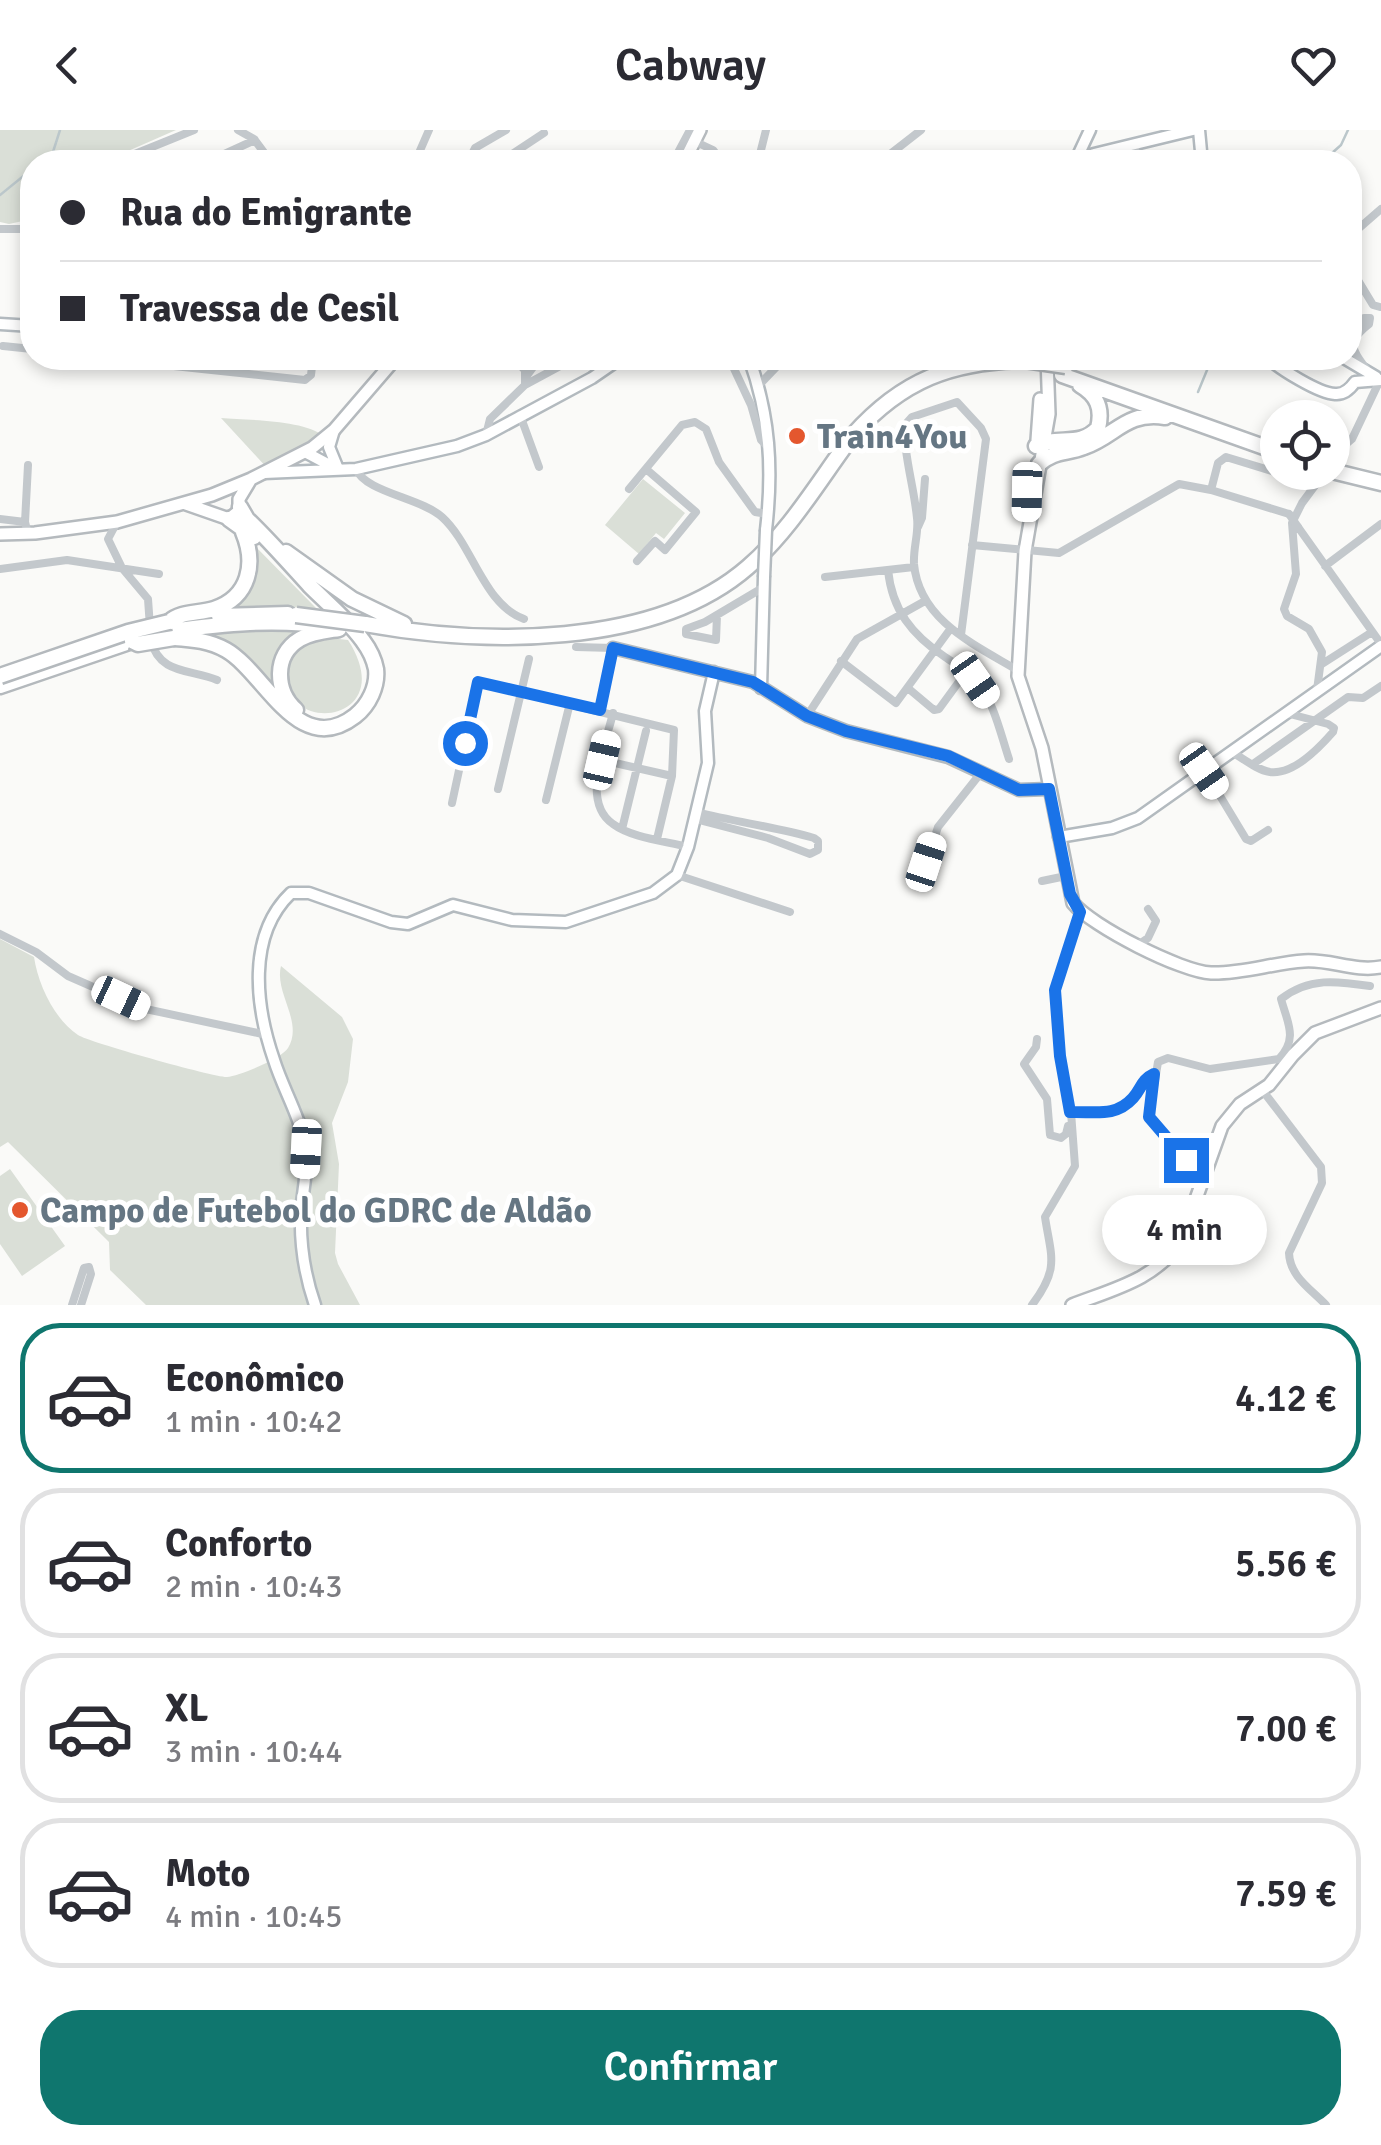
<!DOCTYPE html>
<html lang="pt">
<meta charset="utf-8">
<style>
:root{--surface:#fff;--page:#f7f7f7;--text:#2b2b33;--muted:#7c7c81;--line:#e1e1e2;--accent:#0f766e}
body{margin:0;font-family:Signika,sans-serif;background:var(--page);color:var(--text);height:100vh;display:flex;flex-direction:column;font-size:38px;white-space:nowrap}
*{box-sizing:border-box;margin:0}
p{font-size:32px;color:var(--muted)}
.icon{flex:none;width:55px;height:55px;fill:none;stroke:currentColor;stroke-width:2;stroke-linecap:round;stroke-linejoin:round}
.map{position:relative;height:1175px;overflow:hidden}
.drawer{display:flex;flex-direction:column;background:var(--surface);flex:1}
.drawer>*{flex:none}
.guide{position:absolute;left:20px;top:20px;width:1342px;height:220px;border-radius:40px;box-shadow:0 5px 15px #0003;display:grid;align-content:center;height:220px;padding:0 40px;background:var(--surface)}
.fabs{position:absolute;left:1260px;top:270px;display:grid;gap:20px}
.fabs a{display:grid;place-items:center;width:90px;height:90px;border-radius:50%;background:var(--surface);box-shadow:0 5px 15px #0003;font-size:50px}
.end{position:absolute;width:45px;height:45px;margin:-22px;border:12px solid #1a73e8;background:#fff;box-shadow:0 0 0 5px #fff}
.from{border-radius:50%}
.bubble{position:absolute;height:70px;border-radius:35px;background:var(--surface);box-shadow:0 5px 15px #0003;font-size:32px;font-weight:600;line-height:70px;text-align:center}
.car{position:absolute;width:30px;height:60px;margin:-30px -15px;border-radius:12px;box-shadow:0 0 8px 2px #0007;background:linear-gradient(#fff 24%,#345 0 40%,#fff 0 76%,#345 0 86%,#fff 0)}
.guide b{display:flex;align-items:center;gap:35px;height:95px;font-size:38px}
.guide b+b{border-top:2px solid var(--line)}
.guide i{width:25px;height:25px;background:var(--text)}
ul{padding:18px 0 0;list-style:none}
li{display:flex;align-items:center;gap:30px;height:150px;margin:0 20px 15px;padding:0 20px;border:5px solid var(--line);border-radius:40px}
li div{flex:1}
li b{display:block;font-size:38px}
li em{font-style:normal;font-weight:600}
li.on{border-color:var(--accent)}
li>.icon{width:90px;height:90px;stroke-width:1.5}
.cta{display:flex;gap:20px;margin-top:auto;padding:20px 40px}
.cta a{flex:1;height:115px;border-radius:40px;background:var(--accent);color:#fff;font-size:40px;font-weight:600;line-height:115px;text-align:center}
header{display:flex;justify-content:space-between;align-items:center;height:130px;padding:0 40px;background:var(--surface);font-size:45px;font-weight:600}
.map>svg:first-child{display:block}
.green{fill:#dadfd7}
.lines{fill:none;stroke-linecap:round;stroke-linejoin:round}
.stream{stroke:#bbc7cb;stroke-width:2.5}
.secondary-casing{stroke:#b3babf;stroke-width:15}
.primary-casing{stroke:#b5babe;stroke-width:16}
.highway-casing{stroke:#b4b9bd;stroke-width:19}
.street{stroke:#c3c8cc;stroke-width:8}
.secondary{stroke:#fff;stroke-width:10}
.primary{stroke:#fff;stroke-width:11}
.highway{stroke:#fff;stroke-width:14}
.secondary-bridge-casing{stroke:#b3babf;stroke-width:15;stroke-linecap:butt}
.highway-bridge-casing{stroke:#b4b9bd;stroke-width:19;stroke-linecap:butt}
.street-bridge{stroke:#c3c8cc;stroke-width:8}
.secondary-bridge{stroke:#fff;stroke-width:10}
.highway-bridge{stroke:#fff;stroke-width:14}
.route{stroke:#1a73e8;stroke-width:12}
.poi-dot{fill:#e4572e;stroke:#fff;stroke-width:4}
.labels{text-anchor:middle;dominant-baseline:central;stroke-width:10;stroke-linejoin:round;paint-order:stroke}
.poi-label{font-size:35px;font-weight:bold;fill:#657683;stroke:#fff;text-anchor:start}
</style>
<header><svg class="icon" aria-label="back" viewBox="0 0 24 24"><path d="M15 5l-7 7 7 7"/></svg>Cabway<svg class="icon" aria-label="heart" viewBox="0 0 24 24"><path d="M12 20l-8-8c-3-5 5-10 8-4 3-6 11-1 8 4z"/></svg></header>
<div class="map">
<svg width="1381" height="1175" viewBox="0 0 1381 1175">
<rect width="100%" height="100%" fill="#fafaf8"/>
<!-- green -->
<path class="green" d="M0 0H176L103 32H32V89L9 94 0 92Z
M221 288C246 290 306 290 323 306L268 339Z
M643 349 685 383 664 409 656 403 639 424 605 395Z
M253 414 317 479 292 477 224 480 240 469Z
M285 499 313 500 293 509 281 565 204 508 206 504Z
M320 507 348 510C406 600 261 610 291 524Z
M0 809 34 827C38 854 54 889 78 905 88 912 217 948 227 947 240 946 282 928 288 918 304 892 274 863 281 836L342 887 353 909 348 952 332 993 339 1034 335 1123 338 1134 360 1175H146L110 1140 109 1112 8 1012 0 1017Z
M10 1039 65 1116 22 1146 0 1114V1046Z"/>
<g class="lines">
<!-- stream -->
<path class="stream" d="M42 32 52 25 60 0
M1322 32 1341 15 1348 0
M0 65 32 39
M1198 262 1212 228"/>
<defs>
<path id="secondary" d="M1199 0 1202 32
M1075 32 1090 0
M1078 32 1094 24 1193 0
M0 194 32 196
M749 228C770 286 773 339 766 400
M1268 228C1280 239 1318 263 1335 264 1344 265 1350 259 1355 252L1380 250
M1284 228 1297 231 1331 228
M1344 228 1376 247
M334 300 329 317 338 339
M305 322 337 339
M264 343 356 339 457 316 486 305 592 248 621 228
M613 518 753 552 807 586 846 601 948 627 1019 660 1049 659
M761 558 764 447
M1059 707 1112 698 1138 688 1381 516
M315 1175C305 1146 300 1116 301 1085 302 1062 309 1038 305 1016 300 986 283 959 274 930 256 878 246 806 291 763H309L391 792 408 794 453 775 512 790 566 792 653 763 677 745 688 717 708 633 705 581 714 542"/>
<path id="primary" d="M684 32 700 0
M1047 228 1049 284 1025 421 1018 546 1042 618 1073 773C1091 796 1182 842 1211 843 1242 844 1273 833 1304 831 1330 829 1354 842 1381 837
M1037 310 1040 269
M186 374 229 389 239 381V369L251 349
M0 404 35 403 117 392 212 365 251 349 312 318 334 300 396 228
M1072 1175C1113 1159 1155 1150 1181 1111L1222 996 1240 974 1269 955 1293 925 1315 903 1381 878"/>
<path id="highway" d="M1062 245 1278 322
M1036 316C1058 305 1080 318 1098 298 1103 278 1097 265 1080 255
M1039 334C1055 320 1066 324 1084 317 1116 306 1125 281 1165 287
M1332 341 1381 353
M229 389 254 407
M286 422 352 469 404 494
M219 486 288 484
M169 492C181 481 198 484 214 479 250 467 256 433 243 402
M365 494C481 515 654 519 748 437 790 401 820 349 853 305 902 250 952 231 1025 230
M171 501C222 494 277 488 329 497
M174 508C193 509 210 511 226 520 265 542 298 630 355 586 369 575 378 556 376 539 374 529 369 519 363 511 349 491 327 473 310 456 289 433 269 410 247 389L240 377
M0 556 132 511
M296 580C275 561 273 525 300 509 312 502 326 501 339 499"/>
</defs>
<!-- secondary casing -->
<use href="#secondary" class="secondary-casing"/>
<!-- primary casing -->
<use href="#primary" class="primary-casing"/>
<!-- highway casing -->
<use href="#highway" class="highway-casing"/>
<!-- street -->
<path class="street" d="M238 0 254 9 271 32
M696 12 713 20 722 32
M1135 15 1136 32
M115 32 194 0
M207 32 255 10
M415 32 429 0
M476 32 472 24 475 18 506 0
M500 32 544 3
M673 32 690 0
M758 32 766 0
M880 32 921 0
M0 99H32
M1350 106 1381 79
M1350 137 1373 175 1380 177
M1350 201 1364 188H1370L1369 194C1346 212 1351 218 1367 240
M3 216 32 219
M98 228 305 250 311 245 313 228
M729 228 751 275 761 310 769 318
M526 247 540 228
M525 255 575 228
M759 255 785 228
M520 285 539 337
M486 305 490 289 525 255V240L512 228
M1332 326 1352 309 1380 250
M28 335 25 392 28 404
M356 339C365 362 421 368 442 387 473 415 483 474 524 489
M629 359 682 295 695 292 706 299 719 332 755 382 768 384
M1211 360 1218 333 1226 327 1298 349
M0 389 25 392
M117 392 108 409 122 438 148 469 150 497
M918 397 922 388 925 349
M1298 397 1381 514
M972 415 1059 423 1179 354 1211 360 1289 384
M637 431 655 411 665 420 696 382 646 339
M1325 436 1381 394
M0 439 67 430 159 444
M888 440C892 480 912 505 945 527 955 534 968 541 976 550 994 572 1000 602 1009 629
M825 447 914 437
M717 485 716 510 686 504V499L705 492 764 457
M961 505 986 309 981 298 957 272 912 287 904 296C904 326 914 357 917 388 919 403 913 418 914 434 919 490 975 515 1017 540
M151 510C159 545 191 539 217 550
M576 517 613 518 600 580
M841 531 896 573 951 498
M1322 534 1372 502
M909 559 934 580 939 579 966 542
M1317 560 1322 522 1309 499 1287 486 1284 479 1296 444 1292 393 1302 373 1325 342
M613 583C606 614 580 672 613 694 632 708 665 711 688 717
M807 586 857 509 925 471
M1232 622C1244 629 1257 640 1270 642 1293 645 1320 617 1333 602L1334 598 1328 594 1286 583
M602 630 672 646
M1253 634 1348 567 1363 568 1381 556
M1205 641 1246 709 1251 711 1268 700
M498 659 529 529
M546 670 570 573
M452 673 478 552 674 600 672 646 657 709
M695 689 768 708 810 724 818 720V711L814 708C775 697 736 692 697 682
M622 699 646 601
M926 733 938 697 980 644
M677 745 790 782
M1042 751 1066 746
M0 804 36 822 68 846 141 878 267 905
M1138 815 1148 808 1156 791 1148 779
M1037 909 1036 917 1024 934 1047 969 1050 1005 1061 1008 1066 1004 1068 996
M1279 929C1298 908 1288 894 1281 869 1309 847 1337 851 1370 856
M1263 961 1321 1037 1322 1053 1289 1123C1290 1147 1311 1159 1326 1175
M1071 982C1094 981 1115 988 1133 968 1141 958 1141 950 1154 944
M1208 1036H1191L1149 987 1158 932 1168 928 1210 939 1279 929
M72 1175 84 1138 89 1137 91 1144 81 1175
M1032 1175C1060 1138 1051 1127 1045 1087L1075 1036 1071 982 1060 927 1055 860 1080 782"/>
<!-- secondary -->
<use href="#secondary" class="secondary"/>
<!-- primary -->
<use href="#primary" class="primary"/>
<!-- highway -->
<use href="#highway" class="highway"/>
<defs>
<path id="secondary-bridge" d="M764 447 766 400"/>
<path id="highway-bridge" d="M1025 230 1066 236
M296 485 365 494
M132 511 138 514 174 508
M0 546 128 502 169 492"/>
</defs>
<!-- secondary-bridge casing -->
<use href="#secondary-bridge" class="secondary-bridge-casing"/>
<!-- highway-bridge casing -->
<use href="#highway-bridge" class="highway-bridge-casing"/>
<!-- street-bridge -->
<path class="street-bridge" d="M1289 384 1298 397"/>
<!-- secondary-bridge -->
<use href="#secondary-bridge" class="secondary-bridge"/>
<!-- highway-bridge -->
<use href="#highway-bridge" class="highway-bridge"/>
</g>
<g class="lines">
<!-- route -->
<path class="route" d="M465 613 478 552 600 580 613 518 753 552 807 586 846 601 948 626 1019 660 1049 659 1070 764 1080 782 1055 860 1060 926 1070 982C1094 981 1115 988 1133 968 1142 958 1141 950 1154 944L1149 987 1186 1030"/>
</g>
<!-- markers -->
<g class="poi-dot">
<circle cx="797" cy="306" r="10"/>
<circle cx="20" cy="1080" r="10"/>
</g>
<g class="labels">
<!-- poi labels -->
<g class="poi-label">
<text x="817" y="306">Train4You</text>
<text x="40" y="1080">Campo de Futebol do GDRC de Aldão</text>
</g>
</g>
</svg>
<div class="fabs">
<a><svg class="icon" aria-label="locate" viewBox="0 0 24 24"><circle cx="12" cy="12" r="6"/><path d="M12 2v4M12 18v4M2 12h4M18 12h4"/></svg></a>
</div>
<i class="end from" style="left:465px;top:613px"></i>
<i class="end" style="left:1186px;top:1030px"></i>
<div class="bubble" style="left:1102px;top:1065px;width:165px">4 min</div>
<i class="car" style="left:1027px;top:362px;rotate:181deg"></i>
<i class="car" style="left:975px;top:550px;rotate:145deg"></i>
<i class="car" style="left:602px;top:630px;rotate:13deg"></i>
<i class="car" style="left:1204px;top:641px;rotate:145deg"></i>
<i class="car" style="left:926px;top:732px;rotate:18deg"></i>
<i class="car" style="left:121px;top:868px;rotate:115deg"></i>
<i class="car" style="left:306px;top:1019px;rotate:183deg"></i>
<div class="guide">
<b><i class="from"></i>Rua do Emigrante</b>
<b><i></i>Travessa de Cesil</b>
</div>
</div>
<section class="drawer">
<ul>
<li class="on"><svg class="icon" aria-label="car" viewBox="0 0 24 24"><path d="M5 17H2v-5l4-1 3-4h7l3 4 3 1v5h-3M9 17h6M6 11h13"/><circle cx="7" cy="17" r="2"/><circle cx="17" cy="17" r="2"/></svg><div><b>Econômico</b><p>1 min · 10:42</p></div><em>4.12 €</em></li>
<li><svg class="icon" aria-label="car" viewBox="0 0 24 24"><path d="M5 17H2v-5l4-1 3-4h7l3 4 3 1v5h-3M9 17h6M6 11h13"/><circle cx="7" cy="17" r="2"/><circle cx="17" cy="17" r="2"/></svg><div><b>Conforto</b><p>2 min · 10:43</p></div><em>5.56 €</em></li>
<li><svg class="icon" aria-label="car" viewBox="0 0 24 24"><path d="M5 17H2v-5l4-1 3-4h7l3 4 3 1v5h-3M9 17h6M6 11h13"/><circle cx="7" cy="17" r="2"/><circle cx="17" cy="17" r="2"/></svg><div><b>XL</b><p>3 min · 10:44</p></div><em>7.00 €</em></li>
<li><svg class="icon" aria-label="car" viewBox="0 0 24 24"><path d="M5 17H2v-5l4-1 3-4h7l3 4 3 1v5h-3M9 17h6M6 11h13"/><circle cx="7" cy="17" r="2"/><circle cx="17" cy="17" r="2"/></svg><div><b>Moto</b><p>4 min · 10:45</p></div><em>7.59 €</em></li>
</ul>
<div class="cta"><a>Confirmar</a></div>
</section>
